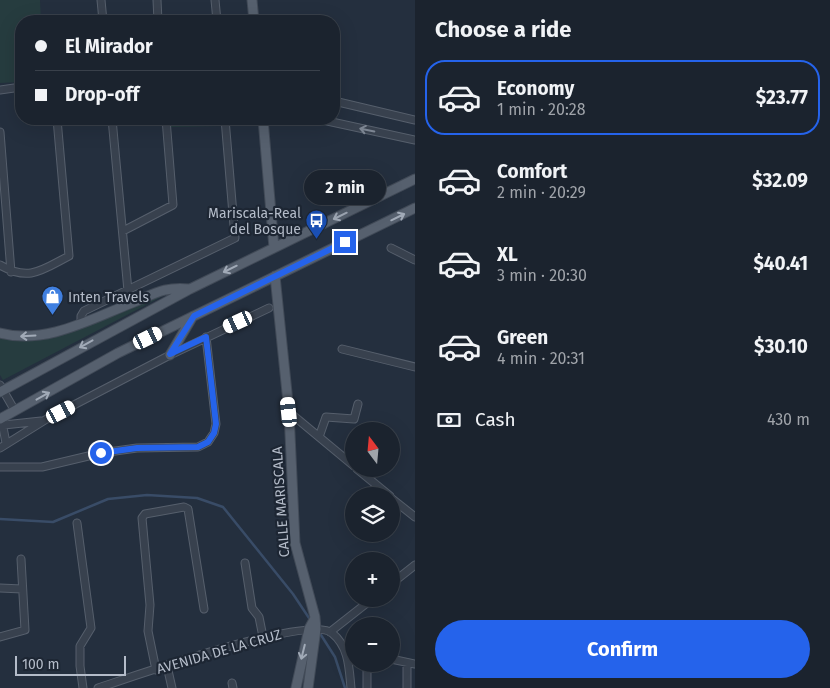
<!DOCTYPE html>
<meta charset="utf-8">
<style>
:root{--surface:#1b232e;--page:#282f3a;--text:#f1f3f6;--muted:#a0a4aa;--line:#39404a;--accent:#2563eb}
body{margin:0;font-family:"Fira Sans",sans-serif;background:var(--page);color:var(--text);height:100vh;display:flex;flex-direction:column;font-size:19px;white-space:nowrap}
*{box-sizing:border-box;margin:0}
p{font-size:16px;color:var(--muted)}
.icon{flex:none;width:28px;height:28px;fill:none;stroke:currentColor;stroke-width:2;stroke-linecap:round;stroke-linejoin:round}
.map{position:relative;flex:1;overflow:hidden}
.details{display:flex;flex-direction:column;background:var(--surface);width:415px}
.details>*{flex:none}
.top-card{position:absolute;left:15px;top:15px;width:325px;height:110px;border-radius:20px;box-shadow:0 5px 20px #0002,0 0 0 1px var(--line);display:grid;align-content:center;height:110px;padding:0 20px;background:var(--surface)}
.needle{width:32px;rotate:344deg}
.fabs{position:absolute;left:345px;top:422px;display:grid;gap:10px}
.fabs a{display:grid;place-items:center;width:55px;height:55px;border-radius:50%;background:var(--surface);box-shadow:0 5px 20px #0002,0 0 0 1px var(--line);font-size:25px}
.scale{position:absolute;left:15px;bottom:12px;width:111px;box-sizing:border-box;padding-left:5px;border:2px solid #b4bcc9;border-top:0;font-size:14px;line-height:18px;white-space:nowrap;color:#b4bcc9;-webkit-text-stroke:4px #1d2633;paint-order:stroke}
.end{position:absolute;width:22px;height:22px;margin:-11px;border:6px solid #2563eb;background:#fff;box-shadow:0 0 0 2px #fff}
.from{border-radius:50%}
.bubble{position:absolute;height:35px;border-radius:18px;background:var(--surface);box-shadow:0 5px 20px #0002,0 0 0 1px var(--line);font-size:16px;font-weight:700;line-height:35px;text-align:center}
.car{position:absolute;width:15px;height:30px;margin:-15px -8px;border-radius:6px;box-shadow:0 0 4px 1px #0007;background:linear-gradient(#fff 24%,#345 0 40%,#fff 0 76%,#345 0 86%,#fff 0)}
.top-card b{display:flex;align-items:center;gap:18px;height:48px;font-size:19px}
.top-card b+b{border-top:1px solid var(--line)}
.top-card i{width:12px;height:12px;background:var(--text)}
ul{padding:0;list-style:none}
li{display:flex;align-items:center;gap:15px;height:75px;margin:0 10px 8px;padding:0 10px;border:2px solid transparent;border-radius:20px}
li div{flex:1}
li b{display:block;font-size:19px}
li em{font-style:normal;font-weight:700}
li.active{border-color:var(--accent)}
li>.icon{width:45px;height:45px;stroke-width:1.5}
h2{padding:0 20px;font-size:22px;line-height:60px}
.pay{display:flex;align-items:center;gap:12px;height:55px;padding:0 20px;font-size:19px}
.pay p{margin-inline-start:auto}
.button{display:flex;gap:10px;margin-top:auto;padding:10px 20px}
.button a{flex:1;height:58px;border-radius:30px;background:var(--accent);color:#fff;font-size:20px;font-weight:700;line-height:58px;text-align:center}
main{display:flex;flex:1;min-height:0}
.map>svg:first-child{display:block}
.green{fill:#263c3f}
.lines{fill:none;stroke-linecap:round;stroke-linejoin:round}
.stream{stroke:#394c67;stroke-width:2.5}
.minor-casing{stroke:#565f6c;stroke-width:9}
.major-casing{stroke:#414a57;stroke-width:11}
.minor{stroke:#38414e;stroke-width:7}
.major{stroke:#56606e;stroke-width:9}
.oneway{stroke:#7c8592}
.oneway2{stroke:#a1aab7}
.route{stroke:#2563eb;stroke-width:6}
.labels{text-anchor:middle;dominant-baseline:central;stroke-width:4.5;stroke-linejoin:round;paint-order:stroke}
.poi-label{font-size:14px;fill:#b4bcc9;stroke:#1d2633;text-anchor:end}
.street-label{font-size:14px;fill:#b4bcc9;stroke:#1d2633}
</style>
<main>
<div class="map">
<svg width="415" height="688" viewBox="0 0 415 688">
<rect width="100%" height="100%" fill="#242f3e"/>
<!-- green -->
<path class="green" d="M0 0H40L41 21H21V82L0 83Z
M170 119H220L221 126 171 127Z
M163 296 3 380 0 375V335L20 338Z"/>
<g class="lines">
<!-- stream -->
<path class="stream" d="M0 519 53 522 108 499 147 495 197 498 223 507 293 594 311 621
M321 635 335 657 345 688"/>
<defs>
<path id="minor" d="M101 0 103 21
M157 0 158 21
M215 0 217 21
M0 90 21 87
M334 101 415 120
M112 119 128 291
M318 119 415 140
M0 132 11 272
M123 231 173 205 166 119
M391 248 415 260
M0 265C29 282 42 270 69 256L57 119
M81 322V316L84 311 235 238 225 119
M342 349 415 367
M0 385 15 411
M289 412 354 466
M2 422 6 443
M4 425 41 421
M319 437 326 417 354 419 358 404
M0 448 45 420 170 355 269 308
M0 467H42L101 453 137 448 198 447 208 442 214 433 216 424 206 337
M357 469 390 496
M391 498 415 517
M77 523 91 628 80 646V666L83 688
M245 563 252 608 259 617 263 637
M391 584 415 565
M0 588 22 589
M330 632 372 599
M0 637 25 630 21 559
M391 659 415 664
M167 666 172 688
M156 670 148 631 150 605 142 518 145 514 184 507 188 509 204 609
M232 683 233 688
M98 688C132 677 309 614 332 633 349 647 349 667 351 688
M367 688V664
M407 688V663"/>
<path id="major" d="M252 0 254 21
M263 119 274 248
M275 276 289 412 295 543 315 617 316 629 308 688
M0 333C45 345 91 319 132 303 154 294 165 286 190 289
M170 355 193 316
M0 392 190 289 415 179
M0 419 118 353 415 208
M296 688 309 629 315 618"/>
</defs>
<!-- minor casing -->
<use href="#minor" class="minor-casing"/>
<!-- major casing -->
<use href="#major" class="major-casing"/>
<!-- minor -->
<use href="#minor" class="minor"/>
<!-- major -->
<use href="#major" class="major"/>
</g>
<!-- one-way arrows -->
<defs><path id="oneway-shaft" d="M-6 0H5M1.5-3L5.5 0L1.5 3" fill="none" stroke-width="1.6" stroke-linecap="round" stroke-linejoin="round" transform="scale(1.25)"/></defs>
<use class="oneway" href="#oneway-shaft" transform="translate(367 130) rotate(-168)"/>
<g class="oneway2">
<use href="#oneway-shaft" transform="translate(340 216) rotate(154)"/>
<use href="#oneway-shaft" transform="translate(398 217) rotate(-26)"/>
<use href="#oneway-shaft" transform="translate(230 269) rotate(154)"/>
<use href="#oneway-shaft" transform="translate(28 336) rotate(177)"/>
<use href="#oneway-shaft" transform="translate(86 344) rotate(151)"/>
<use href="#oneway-shaft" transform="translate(43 396) rotate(-29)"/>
<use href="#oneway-shaft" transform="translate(303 652) rotate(104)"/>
</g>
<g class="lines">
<!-- route -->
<path class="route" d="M101 453 137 448 198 447 208 442 214 433 216 424 206 337 170 354 194 316 345 242"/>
</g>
<!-- icons -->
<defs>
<symbol id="bus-pin" viewBox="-11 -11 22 30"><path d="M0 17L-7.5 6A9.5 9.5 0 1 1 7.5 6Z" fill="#1a4fb4" stroke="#1d2633"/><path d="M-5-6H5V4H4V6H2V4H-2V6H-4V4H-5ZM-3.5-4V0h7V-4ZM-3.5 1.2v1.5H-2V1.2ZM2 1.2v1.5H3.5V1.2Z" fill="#fff"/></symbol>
<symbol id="shop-pin" viewBox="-11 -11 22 30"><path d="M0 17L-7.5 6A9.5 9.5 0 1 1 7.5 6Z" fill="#3f7fe0" stroke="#1d2633"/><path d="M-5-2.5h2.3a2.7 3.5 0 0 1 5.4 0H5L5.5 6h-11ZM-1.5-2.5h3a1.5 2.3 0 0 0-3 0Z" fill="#fff"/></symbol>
</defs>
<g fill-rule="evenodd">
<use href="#bus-pin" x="304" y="208" width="25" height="34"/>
<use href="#shop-pin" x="40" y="284" width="25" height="34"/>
</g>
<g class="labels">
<!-- poi labels -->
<g class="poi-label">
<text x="301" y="213">Mariscala-Real<tspan x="301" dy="16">del Bosque</tspan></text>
<text x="68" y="297" text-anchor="start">Inten Travels</text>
</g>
<!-- street labels -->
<g class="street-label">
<text transform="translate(281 502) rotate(-94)">CALLE MARISCALA</text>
<text transform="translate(219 652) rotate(-16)">AVENIDA DE LA CRUZ</text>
</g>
</g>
</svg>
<div class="fabs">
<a><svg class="needle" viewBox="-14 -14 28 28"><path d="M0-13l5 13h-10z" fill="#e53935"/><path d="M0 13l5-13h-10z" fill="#a0a4aa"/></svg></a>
<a><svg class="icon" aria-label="layers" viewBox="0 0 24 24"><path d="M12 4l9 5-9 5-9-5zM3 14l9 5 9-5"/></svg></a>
<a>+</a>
<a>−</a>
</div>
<div class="scale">100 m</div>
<i class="end from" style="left:101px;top:453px"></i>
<i class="end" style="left:345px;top:242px"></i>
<div class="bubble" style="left:304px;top:170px;width:82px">2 min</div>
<i class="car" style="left:238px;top:322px;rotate:245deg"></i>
<i class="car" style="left:148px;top:338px;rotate:64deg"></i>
<i class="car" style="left:61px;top:412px;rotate:63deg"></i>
<i class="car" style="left:289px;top:412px;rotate:354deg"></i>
<div class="top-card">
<b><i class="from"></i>El Mirador</b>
<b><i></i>Drop-off</b>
</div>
</div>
<section class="details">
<h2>Choose a ride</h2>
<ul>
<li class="active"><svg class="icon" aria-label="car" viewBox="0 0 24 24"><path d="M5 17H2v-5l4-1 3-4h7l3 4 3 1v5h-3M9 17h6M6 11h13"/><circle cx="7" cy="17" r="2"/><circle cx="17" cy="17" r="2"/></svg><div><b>Economy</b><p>1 min · 20:28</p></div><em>$23.77</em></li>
<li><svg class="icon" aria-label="car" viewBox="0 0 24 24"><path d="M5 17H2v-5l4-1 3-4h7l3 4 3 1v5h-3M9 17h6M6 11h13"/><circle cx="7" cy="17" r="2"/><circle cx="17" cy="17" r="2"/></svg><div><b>Comfort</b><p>2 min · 20:29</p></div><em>$32.09</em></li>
<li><svg class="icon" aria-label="car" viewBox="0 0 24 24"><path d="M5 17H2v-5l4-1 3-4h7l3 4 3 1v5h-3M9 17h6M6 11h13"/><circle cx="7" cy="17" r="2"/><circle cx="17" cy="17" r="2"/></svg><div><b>XL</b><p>3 min · 20:30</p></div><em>$40.41</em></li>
<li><svg class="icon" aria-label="car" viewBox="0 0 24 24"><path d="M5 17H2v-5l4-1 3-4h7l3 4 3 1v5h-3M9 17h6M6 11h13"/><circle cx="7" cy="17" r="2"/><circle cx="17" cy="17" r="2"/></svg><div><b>Green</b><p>4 min · 20:31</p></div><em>$30.10</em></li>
</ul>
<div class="pay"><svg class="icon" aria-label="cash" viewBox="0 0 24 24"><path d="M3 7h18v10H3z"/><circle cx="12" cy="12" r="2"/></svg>Cash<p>430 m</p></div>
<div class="button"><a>Confirm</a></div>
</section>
</main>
